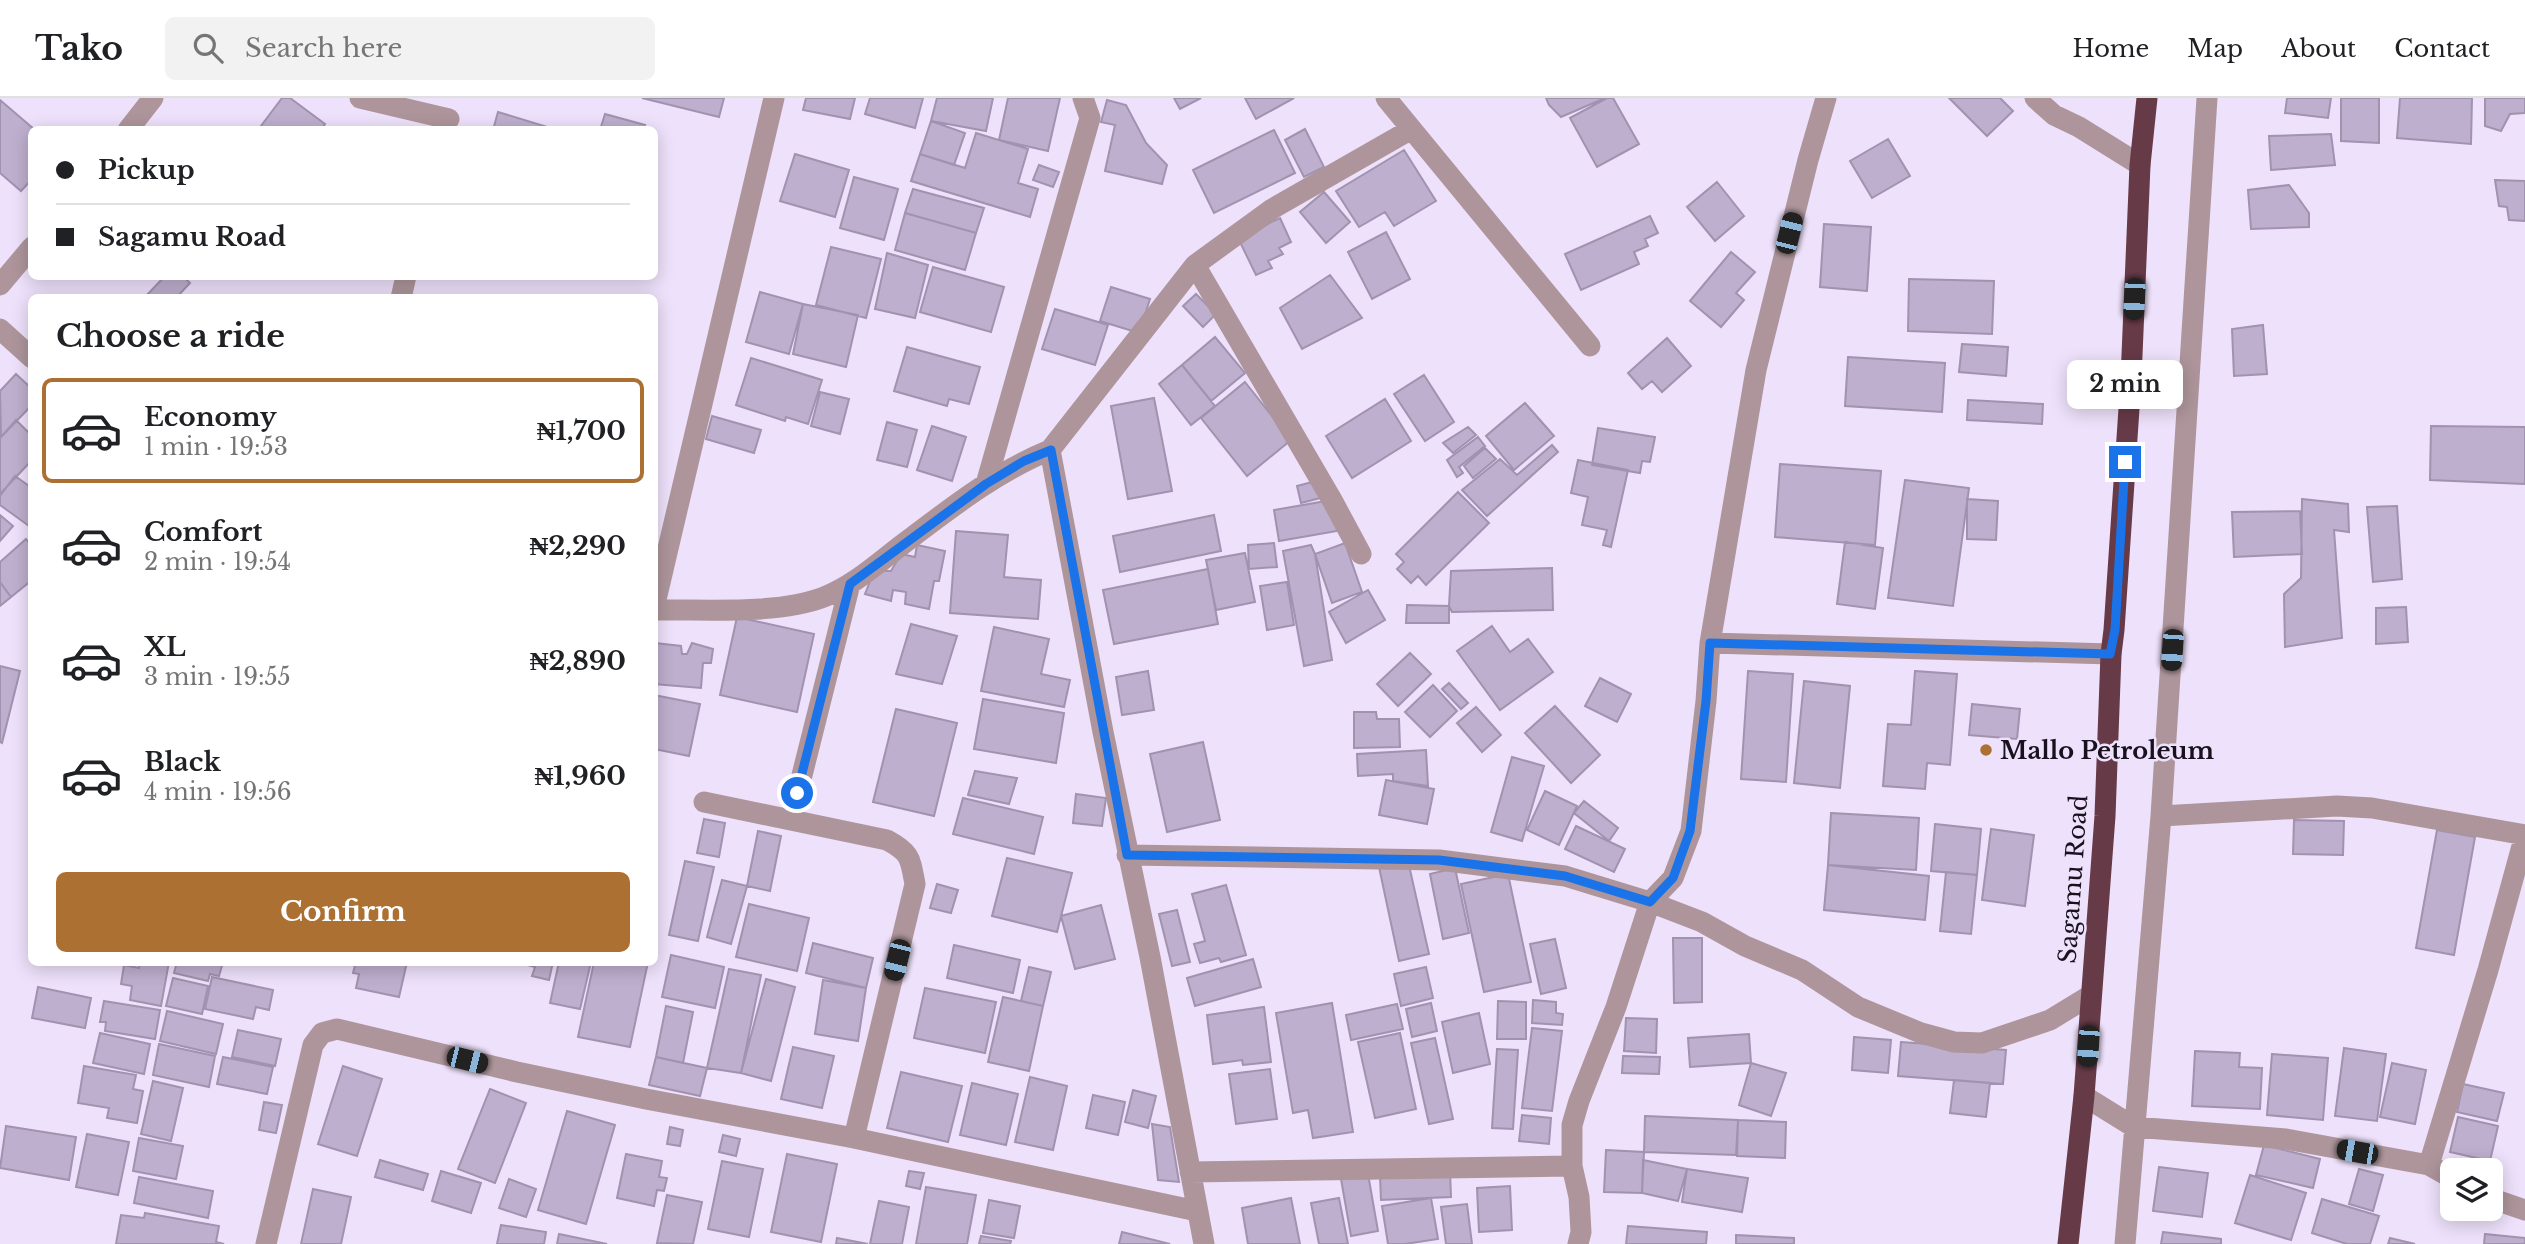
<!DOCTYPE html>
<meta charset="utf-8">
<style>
:root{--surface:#fff;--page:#f2f2f2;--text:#202124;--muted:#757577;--line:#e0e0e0;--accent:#ac7132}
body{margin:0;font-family:"Libre Baskerville",serif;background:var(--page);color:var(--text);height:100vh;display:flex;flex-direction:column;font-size:26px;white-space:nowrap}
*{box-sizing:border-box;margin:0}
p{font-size:23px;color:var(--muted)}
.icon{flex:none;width:38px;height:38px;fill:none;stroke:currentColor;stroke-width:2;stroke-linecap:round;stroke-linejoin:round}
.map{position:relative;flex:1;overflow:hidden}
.panel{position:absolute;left:28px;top:196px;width:630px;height:672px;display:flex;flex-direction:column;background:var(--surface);border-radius:10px;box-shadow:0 4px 18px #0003}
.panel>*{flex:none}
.guide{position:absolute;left:28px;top:28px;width:630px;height:154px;border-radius:10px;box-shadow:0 4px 18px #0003;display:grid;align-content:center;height:154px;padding:0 28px;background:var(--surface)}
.buttons{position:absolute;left:2440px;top:1060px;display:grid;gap:14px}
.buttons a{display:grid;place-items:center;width:63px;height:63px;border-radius:10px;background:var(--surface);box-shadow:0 4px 18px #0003;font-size:35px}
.end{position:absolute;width:32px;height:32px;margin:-16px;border:9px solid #1a73e8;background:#fff;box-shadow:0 0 0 4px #fff}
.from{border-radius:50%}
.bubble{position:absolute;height:49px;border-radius:10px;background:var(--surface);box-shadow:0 4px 18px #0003;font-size:23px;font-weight:800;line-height:49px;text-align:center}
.car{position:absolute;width:21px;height:42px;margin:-21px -10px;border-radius:9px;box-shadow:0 0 5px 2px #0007;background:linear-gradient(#222 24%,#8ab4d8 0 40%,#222 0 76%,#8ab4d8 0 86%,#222 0)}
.guide b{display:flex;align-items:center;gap:24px;height:66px;font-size:26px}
.guide b+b{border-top:2px solid var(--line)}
.guide i{width:18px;height:18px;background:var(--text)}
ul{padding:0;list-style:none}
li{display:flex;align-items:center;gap:21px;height:105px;margin:0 14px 10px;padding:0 14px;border:4px solid transparent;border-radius:10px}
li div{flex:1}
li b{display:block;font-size:26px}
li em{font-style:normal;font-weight:800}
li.selected{border-color:var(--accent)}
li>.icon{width:63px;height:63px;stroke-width:1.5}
h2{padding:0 28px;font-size:32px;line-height:84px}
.primary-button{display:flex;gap:14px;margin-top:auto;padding:14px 28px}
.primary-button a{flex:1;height:80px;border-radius:10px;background:var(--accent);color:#fff;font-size:28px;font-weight:800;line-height:80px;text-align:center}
header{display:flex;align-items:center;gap:42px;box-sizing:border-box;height:98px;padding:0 35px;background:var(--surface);border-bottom:2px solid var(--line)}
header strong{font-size:33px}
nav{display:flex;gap:38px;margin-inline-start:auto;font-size:24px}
.search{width:490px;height:63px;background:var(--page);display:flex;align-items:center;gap:18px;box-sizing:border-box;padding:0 24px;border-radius:10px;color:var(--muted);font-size:26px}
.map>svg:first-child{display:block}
.building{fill:#beafce;stroke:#a192b0;stroke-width:2}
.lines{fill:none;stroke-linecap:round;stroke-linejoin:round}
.minor{stroke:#ad959b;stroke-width:21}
.highway{stroke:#673a48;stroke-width:21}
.route{stroke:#1a73e8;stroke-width:9}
.poi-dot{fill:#ac7132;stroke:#eee1fb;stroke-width:2.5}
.labels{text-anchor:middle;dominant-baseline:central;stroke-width:5;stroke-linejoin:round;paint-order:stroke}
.poi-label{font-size:24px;font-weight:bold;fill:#17121d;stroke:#eee1fb;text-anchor:start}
.street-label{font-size:24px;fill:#17121d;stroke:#eee1fb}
</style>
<header>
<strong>Tako</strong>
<div class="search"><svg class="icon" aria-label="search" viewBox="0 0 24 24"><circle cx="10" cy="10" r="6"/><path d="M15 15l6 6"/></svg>Search here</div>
<nav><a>Home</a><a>Map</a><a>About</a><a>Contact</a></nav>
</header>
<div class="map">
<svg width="2525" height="1146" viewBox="0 0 2525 1146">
<rect width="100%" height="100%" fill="#eee1fb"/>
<!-- building -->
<path class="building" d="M282 0H290L325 26 321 32H258Z
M642 0H724L719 19Z
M806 0H855L850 21 803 12Z
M870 0H923L915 30 865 16Z
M937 0H993L986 33 931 23Z
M1008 0H1060L1048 53 999 42Z
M1174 0H1201L1180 11Z
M1245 0H1294L1256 21Z
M1546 0H1605L1561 19 1549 7Z
M1607 0H1613L1639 46 1597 69 1570 20Z
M1949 0H2000L2013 13 1987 38Z
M2287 0H2331L2328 20 2285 15Z
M2341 0H2379V45L2341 43Z
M2400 0H2472L2471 46 2397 40Z
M2485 0H2525V15L2510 16 2501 33 2485 28Z
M0 2 35 32H32V81L21 93 0 75Z
M1107 2 1126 7 1146 45 1167 67 1162 86 1105 73 1115 27 1101 24Z
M498 14 557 32H493Z
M605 16 645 27 643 32H600Z
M931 23 965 35 954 67 920 56Z
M1305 31 1324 69 1304 79 1285 42Z
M1274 32 1295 75 1214 115 1193 72Z
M976 35 1028 51 1018 85 1038 91 1030 119 911 83 920 56 965 70Z
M2331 36 2335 67 2271 72 2269 38Z
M1888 41 1910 78 1872 100 1850 63Z
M1404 52 1436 103 1394 128 1385 114 1359 129 1336 93Z
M795 56 849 72 835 119 780 103Z
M1039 67 1059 74 1053 89 1033 82Z
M854 79 898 91 884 142 840 130Z
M2495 82 2525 83V123L2509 122 2507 109 2499 108Z
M1717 84 1744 118 1715 143 1687 109Z
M2289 87 2309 115V129L2251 131 2248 92Z
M913 91 984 110 976 135 905 115Z
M1324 94 1350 124 1326 145 1300 114Z
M905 115 976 135 965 172 895 152Z
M1650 118 1658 135 1645 141 1648 148 1634 154 1639 166 1581 192 1565 156Z
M1280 120 1291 144 1279 150 1283 156 1268 163 1272 170 1256 177 1238 140Z
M1824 126 1871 129 1867 193 1820 189Z
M1386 134 1410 181 1372 201 1348 154Z
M831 149 881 161 866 220 816 207Z
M1731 154 1755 174 1736 195 1744 202 1721 229 1690 203Z
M887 155 928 167 915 220 875 211Z
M933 169 1004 189 991 234 920 214Z
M1330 177 1362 220 1302 251 1280 210Z
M165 178H183L190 185 176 200H144Z
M1909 181 1994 183 1992 236 1908 233Z
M1111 189 1150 201 1139 235 1100 223Z
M760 194 803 206 789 256 746 244Z
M1196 196 1216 216 1203 229 1183 208Z
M803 206 858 217 846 269 793 256Z
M1055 211 1108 227 1095 267 1042 251Z
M2263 227 2267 276 2234 278 2232 231Z
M1215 239 1245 275 1211 303 1182 267Z
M1667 240 1691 268 1662 294 1652 283 1642 291 1628 275Z
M1962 246 2008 249 2006 278 1959 274Z
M907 249 980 269 969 306 949 301 947 308 894 293Z
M1848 259 1945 265 1942 314 1845 308Z
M751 260 822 282 808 326 786 319 785 323 736 307Z
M1182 267 1215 308 1191 327 1159 286Z
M16 276 32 291V307L1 339 0 293Z
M1424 277 1454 324 1425 343 1394 296Z
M1245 284 1291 342 1247 378 1201 320Z
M820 294 849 301 840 336 811 328Z
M1154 300 1172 393 1128 401 1111 308Z
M1385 301 1411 343 1352 380 1326 338Z
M1968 302 2043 306 2042 326 1967 322Z
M1525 305 1554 338 1514 372 1486 338Z
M712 318 761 332 754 355 706 341Z
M16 322 28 334 32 330V362L0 396V340Z
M887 324 917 332 907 369 877 362Z
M932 328 966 339 952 383 917 372Z
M2431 328 2525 329V386L2430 382Z
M1468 329 1476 337 1453 355 1443 345Z
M1598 330 1655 339 1650 364 1642 363 1640 375 1592 367Z
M1478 339 1485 348 1459 369 1463 375 1457 379 1447 362Z
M1552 347 1558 354 1487 418 1462 392 1500 361 1517 377Z
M1485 350 1496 361 1473 380 1464 368Z
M1578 362 1628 372 1611 449 1603 447 1607 432 1582 427 1588 399 1571 395Z
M1780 366 1881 373 1875 447 1775 439Z
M15 378 32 390V425L29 428 0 407V398Z
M1905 382 1969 390 1953 508 1888 500Z
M1316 383 1324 399 1301 405 1297 388Z
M1458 394 1489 425 1426 487 1418 478 1411 485 1397 471 1404 464 1396 456Z
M1967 401 1998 403 1996 442 1967 441Z
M2302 401 2348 406 2349 434 2334 432 2342 540 2285 549 2284 496 2301 480Z
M1332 402 1337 433 1279 443 1274 412Z
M2397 408 2402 481 2373 484 2367 409Z
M2300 413 2302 456 2234 459 2232 414Z
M0 417 13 428 0 443Z
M1214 417 1221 453 1120 474 1113 438Z
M956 433 1008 437 1004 479 1041 482 1038 521 950 515Z
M26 441 32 448V482L11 499 0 484V464Z
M1845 444 1883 450 1875 511 1837 506Z
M1274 445 1277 469 1249 471 1248 447Z
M1345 445 1362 494 1332 505 1315 456Z
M917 447 945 453 939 483H934L929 511 905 506 906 494 893 492 891 503 865 496 874 473H891L901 456 915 459Z
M1311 447 1315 456 1332 562 1304 568 1283 453Z
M1245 455 1255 504 1216 512 1206 462Z
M1552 470 1553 512 1452 514 1449 508 1451 473Z
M1208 471 1218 526 1114 546 1103 492Z
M0 484 11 499 0 508Z
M1287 484 1294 527 1267 532 1260 488Z
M1368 492 1385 522 1346 545 1329 514Z
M1407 507 1449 508V525H1406Z
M2406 509 2408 544 2376 546V510Z
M737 519 814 536 797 614 720 597Z
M911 526 957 538 942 586 896 576Z
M1492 528 1510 554 1528 541 1553 574 1500 612 1457 553Z
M994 529 1049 541 1041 576 1070 582 1064 609 981 593Z
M655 545 681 548 682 556H687L692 545 713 551 711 565H703L701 590 654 586Z
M1410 555 1431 576 1398 608 1377 586Z
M0 568 20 573 2 645 0 644Z
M1148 573 1154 612 1122 617 1116 579Z
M1748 573 1793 576 1786 684 1741 681Z
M1915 573 1957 576 1950 667 1927 665 1925 691 1883 688 1888 626 1911 627Z
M1600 580 1631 596 1617 624 1585 608Z
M1804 583 1850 588 1840 690 1794 685Z
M1449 585 1468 605 1461 611 1442 591Z
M1433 587 1457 613 1430 639 1405 614Z
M654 597 700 606 689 658 654 651Z
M983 601 1064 615 1056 665 974 651Z
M1972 606 2020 611 2017 641 1969 637Z
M1555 608 1600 657 1571 685 1525 635Z
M1476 609 1501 637 1482 654 1457 625Z
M896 611 957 625 934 718 873 704Z
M1354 614H1376L1377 621H1399L1400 649 1354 650Z
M1203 644 1220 722 1167 734 1150 656Z
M1426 652 1428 688 1393 683V676L1358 678 1357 656Z
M1512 659 1544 668 1522 743 1491 734Z
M975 673 1017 680 1009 706 968 697Z
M1386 682 1434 691 1427 726 1379 717Z
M1545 693 1577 708 1559 747 1527 732Z
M1076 696 1106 700 1102 728 1073 725Z
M963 700 1043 719 1034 756 953 736Z
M1584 703 1618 730 1609 743 1574 715Z
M1831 715 1919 720 1916 772 1828 767Z
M704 721 725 725 719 759 697 755Z
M2294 722 2344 723 2343 757 2293 756Z
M1935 726 1981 731 1977 777 1931 773Z
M1576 728 1625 751 1614 774 1565 751Z
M1991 731 2034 737 2025 808 1982 802Z
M2437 732 2475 739 2454 857 2416 850Z
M758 733 781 738 770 793 747 788Z
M1007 760 1072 775 1057 834 992 818Z
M685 763 714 769 698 843 669 837Z
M1408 763 1429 856 1399 863 1379 769Z
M1828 767 1929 778 1925 822 1824 812Z
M1455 770 1469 835 1443 841 1430 776Z
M1946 774 1977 777 1971 836 1940 833Z
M1508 776 1531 884 1484 894 1461 786Z
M722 782 747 788 731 846 707 839Z
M937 786 958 792 951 815 930 810Z
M1226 787 1246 857 1221 864 1219 860 1200 865 1194 846 1205 843 1192 796Z
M749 806 809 820 797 873 736 859Z
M1101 807 1115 861 1075 871 1061 818Z
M1177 812 1190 864 1172 868 1159 816Z
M1673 840H1702V904L1674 905Z
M1555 841 1566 890 1541 896 1530 846Z
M813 845 873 860 866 890 806 875Z
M954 847 1020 862 1013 895 947 880Z
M671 857 724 869 715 910 662 899Z
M1253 861 1261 889 1195 908 1187 880Z
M140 864H169L161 908 130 902 132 888 121 886 124 867 139 870Z
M177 864H223L219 878 210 876 208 883 174 875Z
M356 864H407L399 899 356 890 359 876 353 875Z
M524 864H553L549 882 532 878 535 869 524 866Z
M559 864H591L580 911 550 905Z
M594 864H648L630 949 578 939Z
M1029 869 1051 874 1043 908 1021 903Z
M1426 869 1433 900 1401 908 1394 876Z
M729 871 761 877 741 975 707 970Z
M212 879 273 892 269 912 256 909 253 921 205 911Z
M173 880 208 888 202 916 166 908Z
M766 881 795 889 771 983 741 975Z
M823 882 866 890 858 943 815 936Z
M38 889 91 900 85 930 32 920Z
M925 890 996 904 985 955 914 940Z
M1003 899 1043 908 1029 973 988 964Z
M1533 902 1556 904V915L1563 916 1562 927 1532 925Z
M104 903 160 912 155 941 105 933 106 924H100Z
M1498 903 1526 904V941H1497Z
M1332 905 1353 1034 1313 1040 1308 1012 1293 1015 1276 915Z
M1431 905 1437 933 1412 939 1406 911Z
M1397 906 1403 931 1351 942 1346 917Z
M666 908 693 914 683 965 656 959Z
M1264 909 1271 964 1243 967 1242 962 1213 966 1207 917Z
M167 913 223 926 216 956 160 943Z
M1479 915 1490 966 1453 975 1442 924Z
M1626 920 1657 921 1656 955 1624 953Z
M1532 930 1562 933 1552 1013 1522 1010Z
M238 932 281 941 275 968 232 959Z
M100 935 150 946 144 976 93 965Z
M1400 935 1416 1011 1375 1020 1358 944Z
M1749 936 1751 965 1690 969 1688 940Z
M1854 939 1891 942 1888 975 1852 972Z
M1435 940 1453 1021 1429 1026 1411 945Z
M1901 944 2006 952 2003 986 1898 978Z
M159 946 215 958 209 989 153 977Z
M793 949 834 958 822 1010 781 1001Z
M2344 950 2386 956 2377 1023 2335 1018Z
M1497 951 1518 952 1513 1031 1492 1030Z
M2195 953 2240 955 2239 969 2262 970 2260 1011 2192 1008Z
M2272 956 2328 960 2323 1022 2267 1017Z
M1623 958 1660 959 1659 976 1622 975Z
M223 959 273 969 267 996 217 986Z
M656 959 707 970 700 998 649 987Z
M1751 965 1786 975 1771 1018 1739 1007Z
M2392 965 2426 972 2415 1026 2380 1019Z
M84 968 136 977 133 991 143 993 137 1025 107 1020 109 1010 78 1005Z
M343 968 382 981 357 1058 318 1046Z
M1270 971 1277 1021 1236 1026 1229 976Z
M901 974 962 988 948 1044 887 1030Z
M1030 979 1067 988 1053 1052 1015 1044Z
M1954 982 1990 985 1986 1019 1950 1015Z
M153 983 183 990 171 1043 141 1036Z
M972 985 1018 996 1006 1047 960 1037Z
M2463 986 2504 995 2497 1023 2457 1014Z
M490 991 526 1005 495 1085 458 1071Z
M1133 992 1156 998 1148 1030 1125 1024Z
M1093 997 1125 1004 1118 1037 1086 1030Z
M264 1004 282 1007 276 1035 259 1032Z
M567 1013 615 1027 586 1126 538 1112Z
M1522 1017 1551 1020 1549 1046 1519 1043Z
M1645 1018 1738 1022 1736 1057 1644 1054Z
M2458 1019 2498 1028 2490 1063 2450 1054Z
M1738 1022 1786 1024 1785 1060 1737 1058Z
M1152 1026 1170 1029 1179 1084 1158 1082Z
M6 1028 76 1039 69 1082 0 1070Z
M670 1029 683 1032 680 1048 667 1046Z
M87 1036 129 1044 118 1097 76 1089Z
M723 1037 740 1041 736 1058 719 1054Z
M139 1040 183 1048 176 1081 133 1073Z
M2264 1047 2320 1061 2313 1090 2256 1077Z
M1606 1052 1644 1054 1642 1095 1604 1094Z
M626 1056 662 1063 659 1079 667 1080 664 1093 657 1092 654 1108 617 1100Z
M787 1056 837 1066 821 1144 771 1134Z
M380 1062 428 1076 423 1092 375 1079Z
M1643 1062 1687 1071 1678 1103 1642 1095Z
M722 1063 763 1071 749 1139 708 1131Z
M2159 1069 2208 1075 2202 1119 2153 1113Z
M1687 1071 1748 1080 1742 1114 1682 1104Z
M2359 1071 2383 1077 2373 1113 2349 1106Z
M441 1073 481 1085 471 1115 432 1103Z
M909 1073 924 1075 920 1091 906 1088Z
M1450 1073 1451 1099 1381 1102 1380 1078Z
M1368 1076 1378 1133 1351 1138 1341 1081Z
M2250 1077 2306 1095 2291 1142 2235 1125Z
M139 1079 213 1093 208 1120 134 1105Z
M509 1081 536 1091 526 1119 499 1110Z
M1510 1088 1512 1132 1479 1134 1477 1090Z
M926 1089 976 1097 967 1146H916Z
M313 1091 351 1099 341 1146H301Z
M667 1097 702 1104 693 1146 657 1145Z
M1291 1100 1300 1146H1248L1242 1110Z
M1339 1100 1348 1146H1319L1311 1105Z
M1431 1100 1438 1141 1405 1146H1388L1382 1108Z
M2322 1101 2379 1118 2370 1146H2347L2312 1135Z
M989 1102 1020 1108 1014 1140 983 1135Z
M879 1103 909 1109 902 1146H870Z
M1467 1106 1472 1146H1446L1441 1109Z
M145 1115 219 1128 216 1144 224 1146H116L121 1117 144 1120Z
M501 1127 546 1134 544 1146H497Z
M1628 1128 1707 1134 1706 1146H1626Z
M1122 1134 1170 1146H1119Z
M2163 1134 2221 1141V1146H2161Z
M559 1136 607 1146H557Z
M2485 1136 2525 1140V1146H2484Z
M1736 1137 1794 1140V1146H1736Z
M981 1138 1011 1143 1010 1146H979Z
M837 1140 868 1146H836Z
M2390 1140 2415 1146H2388Z"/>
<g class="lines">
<!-- minor -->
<path class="minor" d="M360 0 449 21
M1386 0 1590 248
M2035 0 2054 17 2079 29 2140 67
M128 32 153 0
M0 187 32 149
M401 200 406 178
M0 231 32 260
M1050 352 1103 634 1150 859 1204 1146
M986 386 1090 20 1083 0
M1361 456 1332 402 1195 167 1272 111 1410 32
M654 510 774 0
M654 512C704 511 778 517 824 499 855 487 880 463 907 443 952 409 998 373 1050 352L1195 167
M1710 545 2111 556
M704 704 887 742C911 755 910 760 915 786L854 1040
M2161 718 2337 708 2372 710 2525 737
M791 721 850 486
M1127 757 1439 762 1565 778 1650 804 1673 780 1691 733 1706 603 1710 545 1756 272 1808 62 1826 0
M2084 998 2134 1029 2286 1041 2429 1067 2452 1080
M2429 1067 2488 872 2525 737
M1190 1074 1572 1068
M2490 1100 2525 1112
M266 1146 313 947 322 935 337 931 517 974 646 1001 854 1040 1197 1113
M1578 1146 1581 1134 1579 1099 1572 1068V1027L1579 1003 1616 909 1650 804 1702 824 1745 848 1802 872 1858 909 1921 935 1954 944 1982 945 2050 922 2091 897
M2125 1146 2161 718 2207 0"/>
<!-- highway -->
<path class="highway" d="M2068 1146 2084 998 2105 718 2111 556 2114 532 2131 281 2140 67 2147 0"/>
</g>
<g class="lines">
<!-- route -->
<path class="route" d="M797 695 850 486 986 386 1024 363 1051 352 1127 757 1439 762 1565 778 1650 804 1673 780 1690 733 1706 603 1710 545 2110 556 2115 532 2125 364"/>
</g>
<!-- markers -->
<circle class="poi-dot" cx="1986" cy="652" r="7"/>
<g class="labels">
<!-- poi labels -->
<g class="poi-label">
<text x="2000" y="652">Mallo Petroleum</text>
</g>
<!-- street labels -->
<g class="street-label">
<text transform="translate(2073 781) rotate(-86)">Sagamu Road</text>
</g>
</g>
</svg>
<div class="buttons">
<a><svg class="icon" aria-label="layers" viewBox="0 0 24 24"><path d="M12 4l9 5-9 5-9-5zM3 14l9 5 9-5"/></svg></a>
</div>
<i class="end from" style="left:797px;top:695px"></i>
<i class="end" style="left:2125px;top:364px"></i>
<div class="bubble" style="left:2067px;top:262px;width:116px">2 min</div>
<i class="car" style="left:1789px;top:135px;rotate:14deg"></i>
<i class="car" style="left:2134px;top:201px;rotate:183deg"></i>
<i class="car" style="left:2172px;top:552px;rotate:184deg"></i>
<i class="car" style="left:897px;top:862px;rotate:194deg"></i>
<i class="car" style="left:2088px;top:948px;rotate:184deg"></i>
<i class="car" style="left:467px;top:962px;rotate:104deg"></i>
<i class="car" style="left:2357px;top:1054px;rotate:280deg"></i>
<div class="guide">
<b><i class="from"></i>Pickup</b>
<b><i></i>Sagamu Road</b>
</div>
<section class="panel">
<h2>Choose a ride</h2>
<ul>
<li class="selected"><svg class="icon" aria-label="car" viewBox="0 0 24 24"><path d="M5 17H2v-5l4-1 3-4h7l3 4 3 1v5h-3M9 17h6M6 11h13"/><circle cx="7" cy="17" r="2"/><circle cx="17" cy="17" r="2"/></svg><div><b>Economy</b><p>1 min · 19:53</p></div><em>₦1,700</em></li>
<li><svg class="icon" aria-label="car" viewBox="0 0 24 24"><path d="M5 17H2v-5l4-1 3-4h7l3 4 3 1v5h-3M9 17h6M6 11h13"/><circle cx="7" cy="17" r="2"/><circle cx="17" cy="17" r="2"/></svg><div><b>Comfort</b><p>2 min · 19:54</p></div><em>₦2,290</em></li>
<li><svg class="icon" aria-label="car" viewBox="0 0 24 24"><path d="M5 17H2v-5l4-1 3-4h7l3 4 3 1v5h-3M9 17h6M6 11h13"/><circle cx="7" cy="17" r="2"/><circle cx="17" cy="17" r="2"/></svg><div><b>XL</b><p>3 min · 19:55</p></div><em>₦2,890</em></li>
<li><svg class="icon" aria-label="car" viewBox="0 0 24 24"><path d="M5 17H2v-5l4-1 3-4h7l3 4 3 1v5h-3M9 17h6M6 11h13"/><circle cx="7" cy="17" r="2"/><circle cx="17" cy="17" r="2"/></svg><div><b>Black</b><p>4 min · 19:56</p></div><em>₦1,960</em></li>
</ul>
<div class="primary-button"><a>Confirm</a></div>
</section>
</div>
